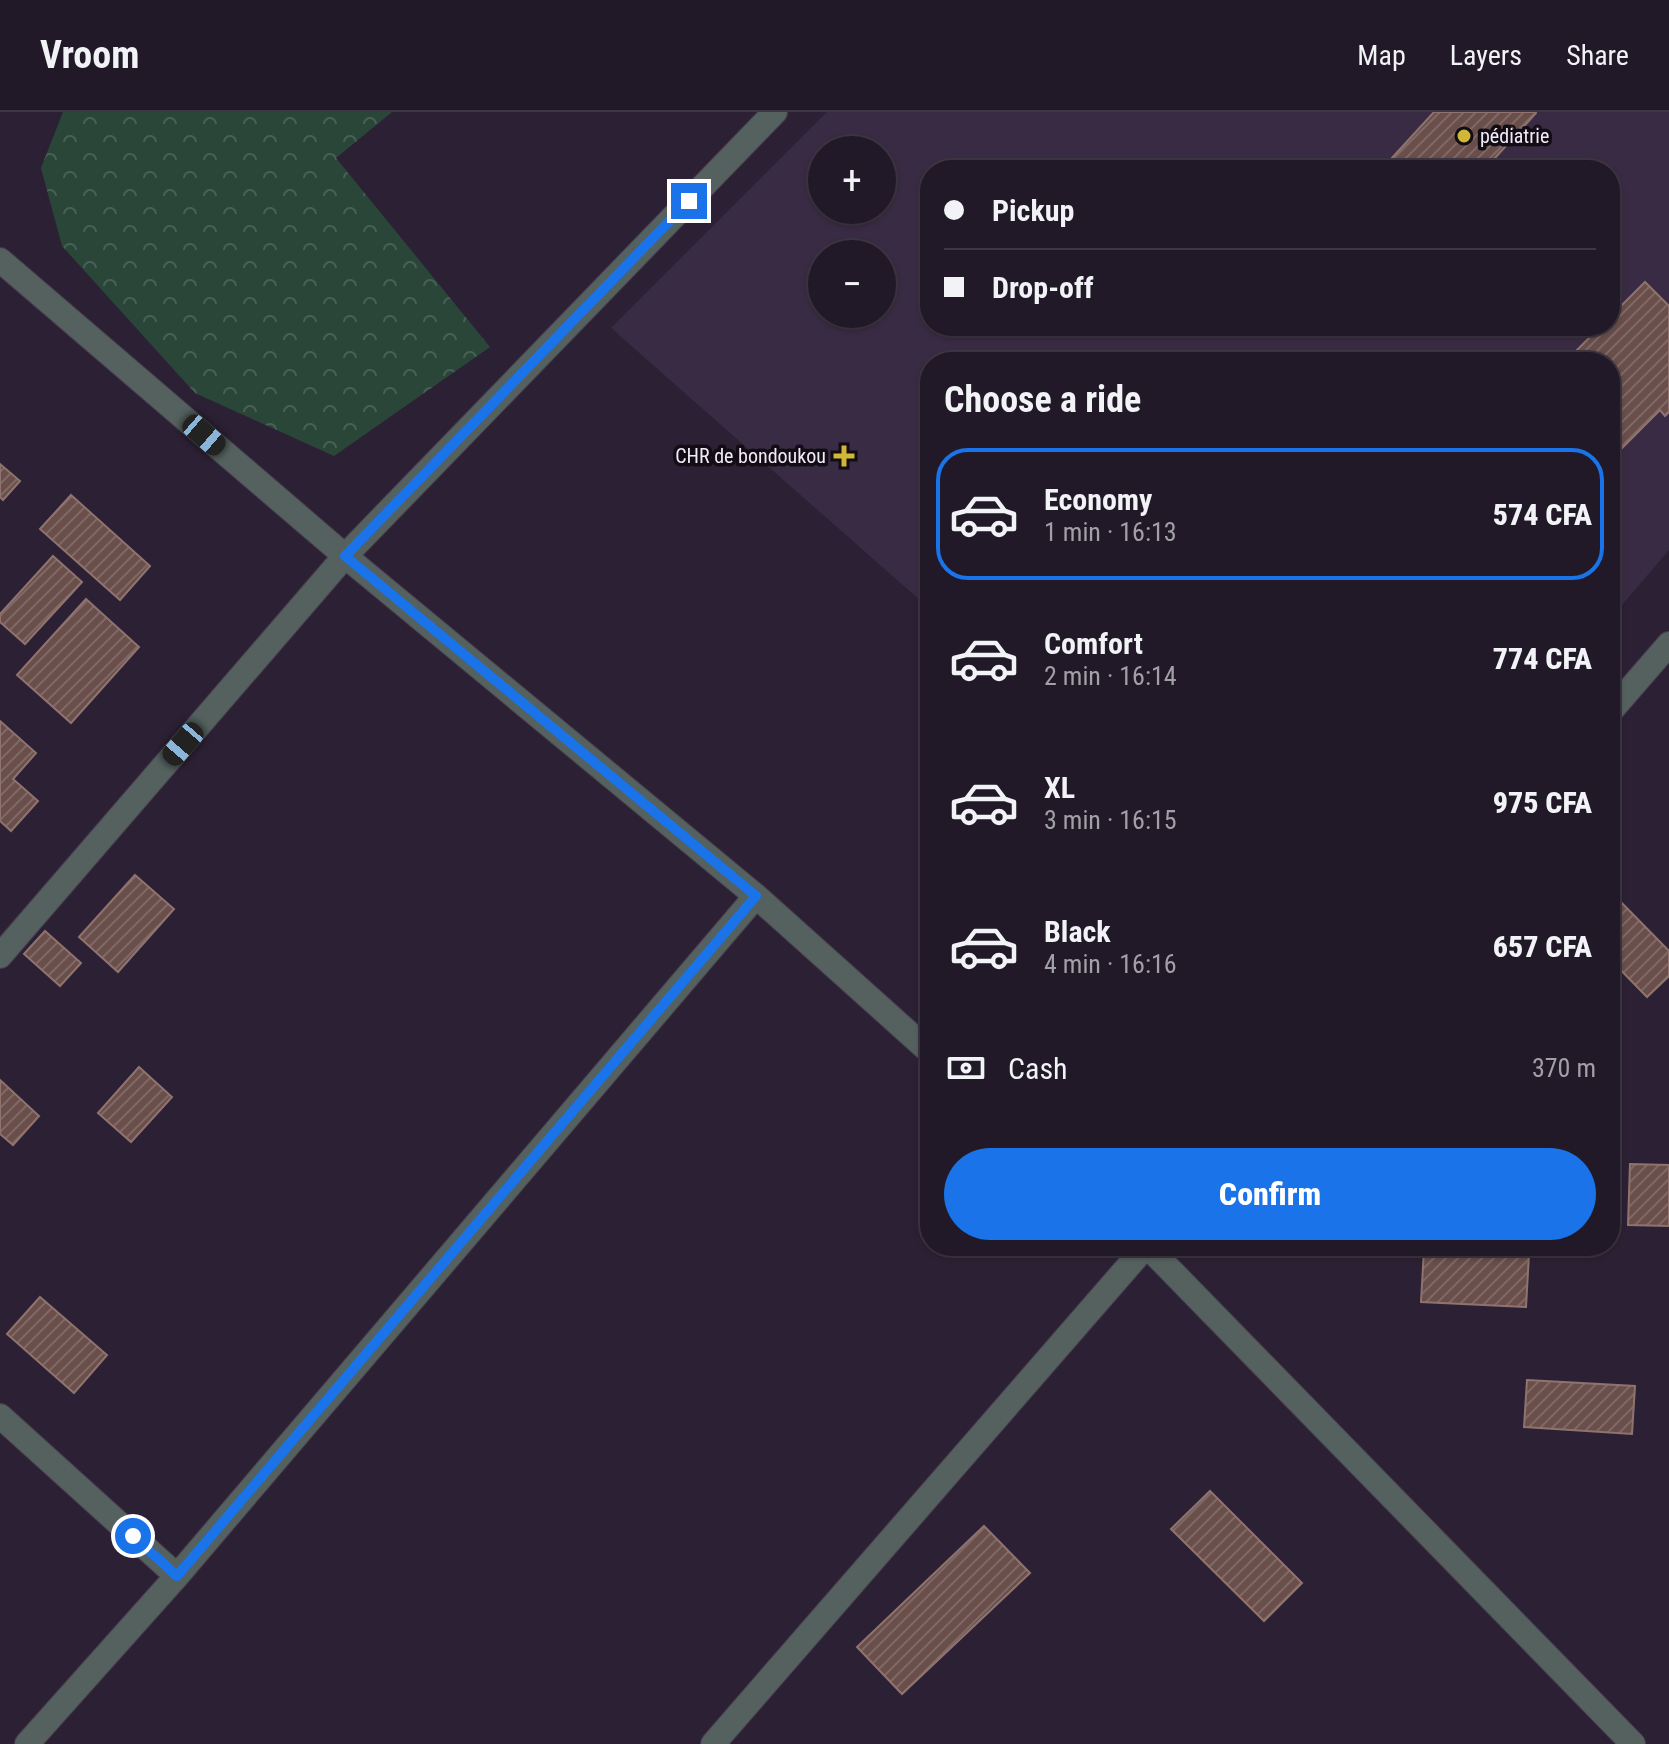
<!DOCTYPE html>
<meta charset="utf-8">
<style>
:root{--surface:#211927;--page:#2d2633;--text:#f1f3f6;--muted:#a2a0a7;--line:#3e3844;--accent:#1a73e8}
body{margin:0;font-family:"Roboto Condensed",sans-serif;background:var(--page);color:var(--text);height:100vh;display:flex;flex-direction:column;font-size:30px;white-space:nowrap}
*{box-sizing:border-box;margin:0}
p{font-size:26px;color:var(--muted)}
.icon{flex:none;width:44px;height:44px;fill:none;stroke:currentColor;stroke-width:2;stroke-linecap:round;stroke-linejoin:round}
.map{position:relative;flex:1;overflow:hidden}
.drawer{position:absolute;left:920px;top:240px;width:700px;height:904px;display:flex;flex-direction:column;background:var(--surface);border-radius:32px;box-shadow:0 2px 6px #0004,0 0 0 2px var(--line)}
.drawer>*{flex:none}
.guide{position:absolute;left:920px;top:48px;width:700px;height:176px;border-radius:32px;box-shadow:0 2px 6px #0004,0 0 0 2px var(--line);display:grid;align-content:center;height:176px;padding:0 24px;background:var(--surface)}
.fabs{position:absolute;left:808px;top:24px;display:grid;gap:16px}
.fabs a{display:grid;place-items:center;width:88px;height:88px;border-radius:50%;background:var(--surface);box-shadow:0 2px 6px #0004,0 0 0 2px var(--line);font-size:40px}
.end{position:absolute;width:36px;height:36px;margin:-18px;border:10px solid #1a73e8;background:#fff;box-shadow:0 0 0 4px #fff}
.from{border-radius:50%}
.car{position:absolute;width:24px;height:48px;margin:-24px -12px;border-radius:10px;box-shadow:0 0 6px 2px #0007;background:linear-gradient(#222 24%,#8ab4d8 0 40%,#222 0 76%,#8ab4d8 0 86%,#222 0)}
.guide b{display:flex;align-items:center;gap:28px;height:76px;font-size:30px}
.guide b+b{border-top:2px solid var(--line)}
.guide i{width:20px;height:20px;background:var(--text)}
ul{padding:0;list-style:none}
li{display:flex;align-items:center;gap:24px;height:132px;margin:0 16px 12px;padding:0 8px;border:4px solid transparent;border-radius:32px}
li div{flex:1}
li b{display:block;font-size:30px}
li em{font-style:normal;font-weight:800}
li.on{border-color:var(--accent)}
li>.icon{width:72px;height:72px;stroke-width:1.5}
h2{padding:0 24px;font-size:36px;line-height:96px}
.pay{display:flex;align-items:center;gap:20px;height:88px;padding:0 24px;font-size:30px}
.pay p{margin-inline-start:auto}
.button{display:flex;gap:16px;margin-top:auto;padding:16px 24px}
.button a{flex:1;height:92px;border-radius:48px;background:var(--accent);color:#fff;font-size:32px;font-weight:800;line-height:92px;text-align:center}
header{display:flex;align-items:center;gap:48px;box-sizing:border-box;height:112px;padding:0 40px;background:var(--surface);border-bottom:2px solid var(--line)}
header strong{font-size:38px}
nav{display:flex;gap:44px;margin-inline-start:auto;font-size:28px}
.map>svg:first-child{display:block}
.built{fill:#392b43;fill-rule:evenodd}
.forest{fill:url(#forest-crowns)}
.building{fill:url(#building-hatch);stroke:#90736f;stroke-width:2}
.lines{fill:none;stroke-linecap:round;stroke-linejoin:round}
.minor-casing{stroke:#483d4f;stroke-width:26}
.minor{stroke:#54615e;stroke-width:24}
.route{stroke:#1a73e8;stroke-width:10}
.poi-dot{fill:#d0b736;stroke:#120d15;stroke-width:3}
.labels{text-anchor:middle;dominant-baseline:central;stroke-width:7;stroke-linejoin:round;paint-order:stroke}
.poi-label{font-size:20px;fill:#f1eaf7;stroke:#120d15;text-anchor:start}
</style>
<header>
<strong>Vroom</strong>
<nav><a>Map</a><a>Layers</a><a>Share</a></nav>
</header>
<div class="map">
<svg width="1669" height="1632" viewBox="0 0 1669 1632">
<defs>
<pattern id="forest-crowns" width="20" height="18" patternUnits="userSpaceOnUse" patternTransform="scale(2)"><rect width="20" height="18" fill="#294638"/><path d="M2 6a3 3 0 1 1 6 0M12 15a3 3 0 1 1 6 0" fill="none" stroke="#486156"/></pattern>
<pattern id="building-hatch" width="6" height="6" patternUnits="userSpaceOnUse" patternTransform="scale(2)"><rect width="6" height="6" fill="#694e4a"/><path d="M-1 1l2-2M0 6l6-6M5 7l2-2" fill="none" stroke="#7f6865"/></pattern>
</defs>
<rect width="100%" height="100%" fill="#2c2134"/>
<!-- built -->
<path class="built" d="M827 0H1669V438L1610 507V250H930V497L611 216ZM822 38H882V98H822ZM930 58H1610V214H930ZM822 142H882V202H822Z"/>
<!-- forest -->
<path class="forest" d="M63 0H392L336 46 490 235 334 344 195 281 62 134 41 56Z"/>
<!-- building -->
<path class="building" d="M1434 0H1535L1536 1 1484 58H1404L1391 47Z
M1645 170 1669 194V300L1665 304 1660 298 1610 348V250H1565L1601 214H1610V205Z
M0 352 20 369 3 388 0 385Z
M71 383 150 454 120 488 40 417Z
M53 444 82 470 25 532 0 510V502Z
M86 487 139 535 71 611 17 563Z
M0 609 36 641 13 667 38 689 11 719 0 709Z
M135 763 174 797 118 860 79 825Z
M1610 779 1669 839V864L1647 885 1610 847Z
M45 819 81 851 60 874 24 842Z
M139 955 172 985 131 1030 98 1001Z
M0 968 39 1004 13 1033 0 1022Z
M1630 1052 1669 1053V1114L1628 1113Z
M1424 1137 1529 1142 1526 1195 1421 1190Z
M40 1185 107 1243 74 1281 7 1222Z
M1527 1268 1635 1274 1632 1322 1524 1315Z
M1210 1379 1302 1471 1264 1509 1171 1417Z
M984 1414 1030 1461 902 1582 857 1535Z"/>
<g class="lines">
<defs>
<path id="minor" d="M0 148 345 444 756 784 930 940
M1610 600 1669 532
M0 844 345 444 775 0
M1147 1134 1633 1632
M0 1304 177 1464
M27 1632 177 1464 756 784
M713 1632 1146 1134"/>
</defs>
<!-- minor casing -->
<use href="#minor" class="minor-casing"/>
<!-- minor -->
<use href="#minor" class="minor"/>
</g>
<g class="lines">
<!-- route -->
<path class="route" d="M133 1424 177 1464 756 784 345 444 689 89"/>
</g>
<!-- markers -->
<g class="poi-dot">
<circle cx="1464" cy="24" r="8"/>
<path d="M840 332h8v8h8v8h-8v8h-8v-8h-8v-8h8z"/>
</g>
<g class="labels">
<!-- poi labels -->
<g class="poi-label">
<text x="1480" y="24">pédiatrie</text>
<text x="826" y="344" text-anchor="end">CHR de bondoukou</text>
</g>
</g>
</svg>
<div class="fabs">
<a>+</a>
<a>−</a>
</div>
<i class="end from" style="left:133px;top:1424px"></i>
<i class="end" style="left:689px;top:89px"></i>
<i class="car" style="left:204px;top:323px;rotate:131deg"></i>
<i class="car" style="left:183px;top:632px;rotate:221deg"></i>
<div class="guide">
<b><i class="from"></i>Pickup</b>
<b><i></i>Drop-off</b>
</div>
<section class="drawer">
<h2>Choose a ride</h2>
<ul>
<li class="on"><svg class="icon" aria-label="car" viewBox="0 0 24 24"><path d="M5 17H2v-5l4-1 3-4h7l3 4 3 1v5h-3M9 17h6M6 11h13"/><circle cx="7" cy="17" r="2"/><circle cx="17" cy="17" r="2"/></svg><div><b>Economy</b><p>1 min · 16:13</p></div><em>574 CFA</em></li>
<li><svg class="icon" aria-label="car" viewBox="0 0 24 24"><path d="M5 17H2v-5l4-1 3-4h7l3 4 3 1v5h-3M9 17h6M6 11h13"/><circle cx="7" cy="17" r="2"/><circle cx="17" cy="17" r="2"/></svg><div><b>Comfort</b><p>2 min · 16:14</p></div><em>774 CFA</em></li>
<li><svg class="icon" aria-label="car" viewBox="0 0 24 24"><path d="M5 17H2v-5l4-1 3-4h7l3 4 3 1v5h-3M9 17h6M6 11h13"/><circle cx="7" cy="17" r="2"/><circle cx="17" cy="17" r="2"/></svg><div><b>XL</b><p>3 min · 16:15</p></div><em>975 CFA</em></li>
<li><svg class="icon" aria-label="car" viewBox="0 0 24 24"><path d="M5 17H2v-5l4-1 3-4h7l3 4 3 1v5h-3M9 17h6M6 11h13"/><circle cx="7" cy="17" r="2"/><circle cx="17" cy="17" r="2"/></svg><div><b>Black</b><p>4 min · 16:16</p></div><em>657 CFA</em></li>
</ul>
<div class="pay"><svg class="icon" aria-label="cash" viewBox="0 0 24 24"><path d="M3 7h18v10H3z"/><circle cx="12" cy="12" r="2"/></svg>Cash<p>370 m</p></div>
<div class="button"><a>Confirm</a></div>
</section>
</div>
